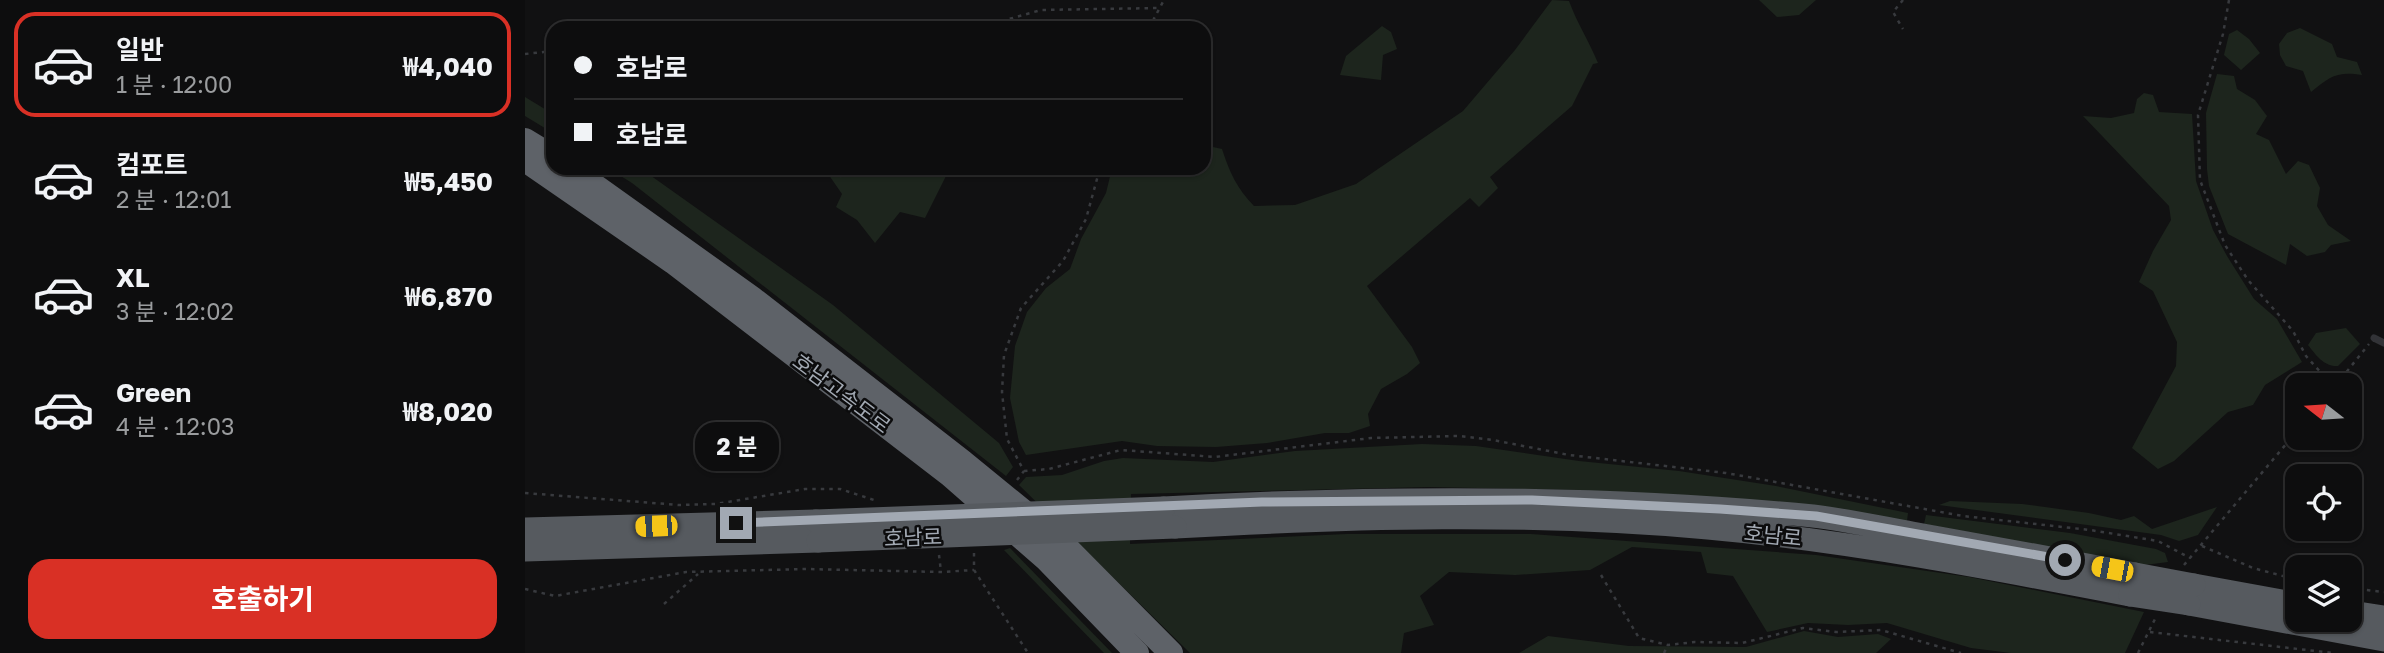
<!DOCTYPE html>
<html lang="ko">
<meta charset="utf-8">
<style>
:root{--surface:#0d0d0e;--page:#161617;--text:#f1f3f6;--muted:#9a9c9e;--line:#2d2d2e;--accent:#d93025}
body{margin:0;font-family:"Golos Text","Noto Sans KR",sans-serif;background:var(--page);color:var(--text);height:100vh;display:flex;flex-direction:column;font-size:26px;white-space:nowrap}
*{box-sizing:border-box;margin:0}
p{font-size:23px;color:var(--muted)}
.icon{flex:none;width:38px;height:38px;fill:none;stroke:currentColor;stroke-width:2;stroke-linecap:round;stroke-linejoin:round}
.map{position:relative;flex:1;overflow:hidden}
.details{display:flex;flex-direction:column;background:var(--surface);width:525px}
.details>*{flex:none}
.guide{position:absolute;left:21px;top:21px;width:665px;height:154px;border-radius:21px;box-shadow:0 2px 5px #0004,0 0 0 2px var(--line);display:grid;align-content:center;height:154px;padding:0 28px;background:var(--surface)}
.needle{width:46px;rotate:287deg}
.fabs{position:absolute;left:1760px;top:373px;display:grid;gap:14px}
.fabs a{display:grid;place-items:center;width:77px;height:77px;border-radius:14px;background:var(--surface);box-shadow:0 2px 5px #0004,0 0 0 2px var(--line);font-size:35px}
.end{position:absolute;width:32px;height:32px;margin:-16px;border:9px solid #a2a9b3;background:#111;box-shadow:0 0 0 4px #111}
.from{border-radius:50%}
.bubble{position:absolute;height:49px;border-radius:21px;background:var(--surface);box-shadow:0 2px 5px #0004,0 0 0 2px var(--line);font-size:23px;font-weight:700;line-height:49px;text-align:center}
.car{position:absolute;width:21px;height:42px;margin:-21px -10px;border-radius:9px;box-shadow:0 0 5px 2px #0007;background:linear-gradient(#f5c518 24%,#345 0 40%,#f5c518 0 76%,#345 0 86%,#f5c518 0)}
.guide b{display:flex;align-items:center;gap:24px;height:66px;font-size:26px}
.guide b+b{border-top:2px solid var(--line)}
.guide i{width:18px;height:18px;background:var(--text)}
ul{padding:12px 0 0;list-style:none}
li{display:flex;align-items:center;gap:21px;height:105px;margin:0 14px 10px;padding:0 14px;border:4px solid transparent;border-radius:21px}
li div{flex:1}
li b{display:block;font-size:26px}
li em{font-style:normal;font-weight:700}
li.on{border-color:var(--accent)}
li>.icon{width:63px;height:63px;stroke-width:1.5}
.cta{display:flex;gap:14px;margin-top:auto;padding:14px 28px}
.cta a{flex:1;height:80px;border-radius:21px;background:var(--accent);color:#fff;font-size:28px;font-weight:700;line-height:80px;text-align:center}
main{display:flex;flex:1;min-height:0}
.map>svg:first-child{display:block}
.green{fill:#1d251d}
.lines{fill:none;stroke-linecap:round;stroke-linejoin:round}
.path{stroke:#383a3e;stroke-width:2.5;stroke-dasharray:3.5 5;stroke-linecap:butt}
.service{stroke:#323337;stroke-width:7}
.trunk{stroke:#565a5f;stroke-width:23}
.motorway{stroke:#5e6268;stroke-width:24}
.trunk-bridge{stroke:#565a5f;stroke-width:23}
.route{stroke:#a2a9b3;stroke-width:9}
.labels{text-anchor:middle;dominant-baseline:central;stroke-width:5;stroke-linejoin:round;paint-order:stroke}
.street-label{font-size:21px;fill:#a2a9b3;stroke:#0c0c0d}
</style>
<main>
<section class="details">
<ul>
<li class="on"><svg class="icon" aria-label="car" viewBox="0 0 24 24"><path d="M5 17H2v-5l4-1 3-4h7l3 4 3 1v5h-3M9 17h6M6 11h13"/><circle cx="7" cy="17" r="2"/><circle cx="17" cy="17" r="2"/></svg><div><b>일반</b><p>1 분 · 12:00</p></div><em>₩4,040</em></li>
<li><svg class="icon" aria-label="car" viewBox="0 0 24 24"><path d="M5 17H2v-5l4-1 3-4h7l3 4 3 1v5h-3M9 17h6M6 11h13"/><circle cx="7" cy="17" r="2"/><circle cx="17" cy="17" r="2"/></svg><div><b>컴포트</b><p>2 분 · 12:01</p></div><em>₩5,450</em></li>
<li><svg class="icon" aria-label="car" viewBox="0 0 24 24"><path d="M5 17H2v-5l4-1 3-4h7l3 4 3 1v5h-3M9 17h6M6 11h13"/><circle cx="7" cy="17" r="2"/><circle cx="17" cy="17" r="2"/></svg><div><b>XL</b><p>3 분 · 12:02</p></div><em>₩6,870</em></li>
<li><svg class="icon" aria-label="car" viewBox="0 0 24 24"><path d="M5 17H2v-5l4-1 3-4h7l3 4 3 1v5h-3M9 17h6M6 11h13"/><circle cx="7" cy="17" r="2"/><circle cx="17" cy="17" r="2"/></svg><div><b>Green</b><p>4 분 · 12:03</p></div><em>₩8,020</em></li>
</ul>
<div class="cta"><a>호출하기</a></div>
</section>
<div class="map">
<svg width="1859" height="653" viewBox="0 0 1859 653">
<rect width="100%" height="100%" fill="#111112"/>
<!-- green -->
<path class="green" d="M1027 0 1044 1C1052 23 1064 41 1073 63L1068 64 1047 106 965 177 973 188 954 207 945 198 842 286 887 347 895 363 882 374 856 389 843 414 845 426 824 433H800L742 443 691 447 632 446 597 441 501 455 494 442 485 398 490 346 502 312 521 288 545 269 556 239 581 193 587 168H679V145L697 149C704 171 712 189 729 206L770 205 831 184 938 111 990 50Z
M1234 0H1291L1274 15 1252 17Z
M857 26 866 32 872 49 858 55 856 80 815 75 821 56Z
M1775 28 1807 44 1812 57 1832 62 1837 75C1811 71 1805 77 1786 92L1778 71 1761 66 1755 55 1754 44 1762 33Z
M1712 30 1724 39 1735 53 1716 70 1699 55 1704 34Z
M1692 74 1709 76 1712 89 1730 100 1742 116 1731 134 1744 140 1761 174 1773 161 1784 165 1795 188 1792 206 1803 225 1826 241 1806 245 1800 252 1782 256 1765 244 1761 265 1703 234 1684 186 1682 169 1681 113Z
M1619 93 1628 95 1634 112 1667 114 1671 181 1688 230 1702 256 1729 299 1752 319 1777 362 1740 385 1728 405 1703 412 1649 461 1633 469 1607 448 1651 366 1652 342 1628 291 1614 282 1628 251 1646 220 1644 206 1558 116 1586 118 1609 113 1612 99Z
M0 97 28 114V133L0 116Z
M83 168H115L308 305 474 443 488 467 481 476 107 183Z
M299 168H425L400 218 375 212 350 243 332 220 311 207 317 194Z
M1821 328 1835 344 1813 366C1799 367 1791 355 1783 345L1791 333Z
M897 444 951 446 1054 461 1154 471 1251 486 1383 513 1382 521 1053 490 904 487 606 494 605 544 822 534H1006L1291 555 1444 577 1619 612 1600 653H1486L1446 648 1362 623 1323 625 1283 623 1242 632 1208 576 1182 573 1176 552 1107 547 1065 570 990 575 924 572 895 596 909 625 879 633 876 653H665L494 485 501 477 537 475 579 461 598 458 688 462 770 451Z
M1425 501 1497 504 1564 513 1596 520 1609 516 1627 529 1692 507 1673 535 1654 541 1636 535 1414 505Z
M1401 515 1545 533 1631 549 1640 553 1643 562 1620 565 1399 524Z
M485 548 587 653H579L479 550Z
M1279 631 1313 637 1353 634 1366 639 1351 653H994L1023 636 1104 646 1221 647Z"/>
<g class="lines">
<!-- path -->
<path class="path" d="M1378 0 1368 12 1378 29
M1704 0 1698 34 1673 115 1675 180 1700 245 1723 280 1768 331 1781 356 1807 385
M452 28 516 10 633 8
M624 28 639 0
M0 54 28 51
M315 177 316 168
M1811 385 1844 344
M499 471 524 469 596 450 690 457 846 438 934 436 968 440 1044 455 1201 473 1438 516 1565 530 1633 541 1665 558
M492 480 499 471 482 439 477 392 479 355 496 308 538 261 561 219 575 168
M0 493 154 505 191 504 280 489H315L349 500
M1677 546 1728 568 1773 580
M449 553V570L503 653
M414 555 416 572
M1659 565 1773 430
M1076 575 1114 638 1143 645 1170 642 1217 643 1278 628 1311 632 1356 630 1436 653
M1825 588 1859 592
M0 589 30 596 161 572 281 569 416 572 449 570
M139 604 173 574
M1625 632 1808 653
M1139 653 1143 645
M1613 653 1630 619"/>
<!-- service -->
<path class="service" d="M1849 338 1859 343"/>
<!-- trunk -->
<path class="trunk" d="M639 508C855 496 1073 495 1288 516 1321 520 1354 527 1387 533 1461 546 1536 560 1610 574
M650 527C827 517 1007 512 1183 528 1325 541 1465 568 1605 595
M0 529 291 521
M0 550 293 541
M1669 585 1773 604
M1664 604 1859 640
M1825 612 1859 617"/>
<!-- motorway -->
<path class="motorway" d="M0 140 28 157
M0 160 148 262 425 475 521 559 612 653
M45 168 227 298 438 462 536 542 646 653"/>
<!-- trunk-bridge -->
<path class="trunk-bridge" d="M291 521 639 508
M293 541 650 527
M1610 574 1669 585
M1605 595 1664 604"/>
</g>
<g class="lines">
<!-- route -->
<path class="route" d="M211 523 737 502 1007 500 1195 509 1291 516 1540 560"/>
</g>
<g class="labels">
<!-- street labels -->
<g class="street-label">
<text transform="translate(317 393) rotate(37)">호남고속도로</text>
<text transform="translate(1248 535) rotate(6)">호남로</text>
<text transform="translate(388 537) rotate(-2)">호남로</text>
</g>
</g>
</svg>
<div class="fabs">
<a><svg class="needle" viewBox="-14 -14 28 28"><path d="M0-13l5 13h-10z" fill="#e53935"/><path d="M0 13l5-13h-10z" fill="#9a9c9e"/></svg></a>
<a><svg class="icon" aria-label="locate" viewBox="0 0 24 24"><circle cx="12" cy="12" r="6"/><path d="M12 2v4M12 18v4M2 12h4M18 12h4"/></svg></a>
<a><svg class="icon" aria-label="layers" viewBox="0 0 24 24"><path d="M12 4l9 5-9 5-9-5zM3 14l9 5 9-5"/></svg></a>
</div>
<i class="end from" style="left:1540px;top:560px"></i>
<i class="end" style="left:211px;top:523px"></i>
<div class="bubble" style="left:170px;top:422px;width:84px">2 분</div>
<i class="car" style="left:131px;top:526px;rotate:268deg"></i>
<i class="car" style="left:1587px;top:569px;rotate:281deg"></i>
<div class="guide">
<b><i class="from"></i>호남로</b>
<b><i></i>호남로</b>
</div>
</div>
</main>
